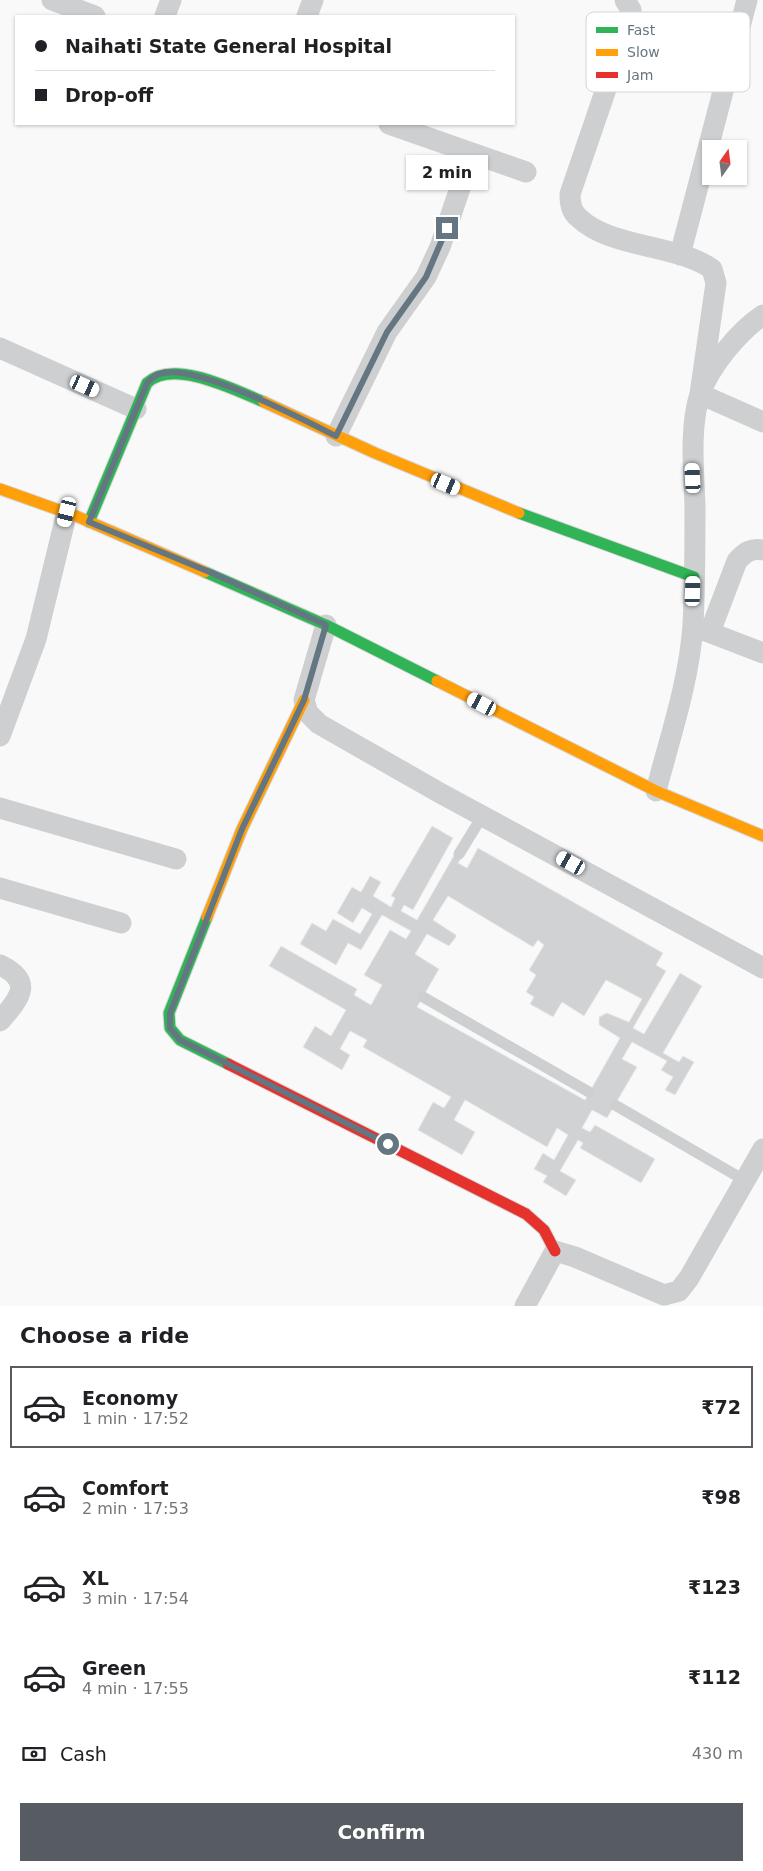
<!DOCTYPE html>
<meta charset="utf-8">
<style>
:root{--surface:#fff;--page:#f6f6f6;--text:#202124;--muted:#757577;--line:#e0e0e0;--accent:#565c61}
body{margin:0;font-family:"DejaVu Sans",sans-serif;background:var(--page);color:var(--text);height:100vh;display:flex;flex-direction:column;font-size:19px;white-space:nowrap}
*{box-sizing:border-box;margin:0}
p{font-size:16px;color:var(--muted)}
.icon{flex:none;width:28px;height:28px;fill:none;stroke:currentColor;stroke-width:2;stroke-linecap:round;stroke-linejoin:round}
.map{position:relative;height:1306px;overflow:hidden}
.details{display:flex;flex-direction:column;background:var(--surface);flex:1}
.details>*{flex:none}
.top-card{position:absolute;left:15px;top:15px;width:500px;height:110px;border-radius:0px;box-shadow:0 1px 4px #0004;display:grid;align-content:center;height:110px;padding:0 20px;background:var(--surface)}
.needle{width:32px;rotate:14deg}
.buttons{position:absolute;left:702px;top:140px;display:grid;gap:10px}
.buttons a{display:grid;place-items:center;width:45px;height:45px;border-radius:0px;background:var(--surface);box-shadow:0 1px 4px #0004;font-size:25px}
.end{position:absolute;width:22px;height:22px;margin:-11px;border:6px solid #657683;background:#fff;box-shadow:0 0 0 2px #fff}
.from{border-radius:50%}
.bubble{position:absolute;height:35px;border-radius:0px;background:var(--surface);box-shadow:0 1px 4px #0004;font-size:16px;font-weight:800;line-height:35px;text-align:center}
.car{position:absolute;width:15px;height:30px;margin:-15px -8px;border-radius:6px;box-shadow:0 0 4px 1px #0007;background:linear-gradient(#fff 24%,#345 0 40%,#fff 0 76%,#345 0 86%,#fff 0)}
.top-card b{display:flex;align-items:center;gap:18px;height:48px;font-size:19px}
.top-card b+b{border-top:1px solid var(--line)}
.top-card i{width:12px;height:12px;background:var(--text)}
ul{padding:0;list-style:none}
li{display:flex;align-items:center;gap:15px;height:82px;margin:0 10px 8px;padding:0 10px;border:2px solid transparent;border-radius:0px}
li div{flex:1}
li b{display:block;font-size:19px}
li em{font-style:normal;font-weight:800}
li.current{border-color:var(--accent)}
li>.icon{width:45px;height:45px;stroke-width:1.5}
h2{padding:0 20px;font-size:22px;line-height:60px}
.pay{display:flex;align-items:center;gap:12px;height:55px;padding:0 20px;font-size:19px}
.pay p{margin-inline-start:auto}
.primary-button{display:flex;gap:10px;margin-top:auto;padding:10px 20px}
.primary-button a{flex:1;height:58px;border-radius:0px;background:var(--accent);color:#fff;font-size:20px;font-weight:800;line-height:58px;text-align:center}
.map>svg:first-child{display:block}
.building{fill:#d0d2d3;stroke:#e8e8e8;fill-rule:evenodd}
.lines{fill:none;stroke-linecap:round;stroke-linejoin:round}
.fast-casing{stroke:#d5d6d7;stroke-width:13}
.slow-casing{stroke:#d5d6d7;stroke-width:13}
.jam-casing{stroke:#d5d6d7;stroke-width:13}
.lane{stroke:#cecfd0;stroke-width:11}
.street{stroke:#cecfd0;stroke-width:21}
.fast{stroke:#30b455;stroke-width:11}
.slow{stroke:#ff9f0a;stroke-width:11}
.jam{stroke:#e5322d;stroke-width:11}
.route{stroke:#657683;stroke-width:6}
.key{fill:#fff;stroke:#d1d6da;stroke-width:1}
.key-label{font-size:14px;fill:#657683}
</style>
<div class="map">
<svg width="763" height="1306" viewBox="0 0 763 1306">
<rect width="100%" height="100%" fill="#f9f9f9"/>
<!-- building -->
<path class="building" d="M432 826 453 838 413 910 404 905 401 911 417 920 456 852 463 856 458 863 467 868 478 848 663 953 656 965 666 971 633 1028 644 1034 680 973 702 986 663 1053 679 1062 683 1056 694 1062 675 1095 665 1090 673 1077 661 1070 667 1061 632 1042 622 1059 637 1067 607 1118 592 1110 582 1128 590 1132 595 1125 655 1159 641 1183 580 1148 583 1143 578 1140 560 1171 576 1180 566 1196 543 1182 547 1176 534 1169 543 1153 554 1160 568 1135 557 1128 547 1147 465 1100 454 1120 475 1132 462 1155 418 1130 433 1102 444 1108 451 1097 363 1047 367 1040 350 1031 340 1049 350 1055 342 1070 303 1047 315 1026 331 1036 346 1010 269 966 281 946 357 989 354 995 371 1005 382 985 364 975 390 930 406 939 411 931 382 915 361 950 348 943 336 965 300 944 312 923 326 931 333 919 360 934 372 914 362 908 353 923 337 913 352 887 361 892 370 876 381 882 373 896 391 907 395 898 391 896ZM448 896 533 947 538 940 544 945 529 970 536 975 526 992 534 997 530 1004 553 1017 562 1002 584 1016 606 980 642 999 629 1022 607 1013 599 1017V1025L620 1038 585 1100 417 1007 439 969 415 954 427 934 449 946 456 937V935L433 920Z"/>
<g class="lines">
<defs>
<path id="fast" d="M519 513 694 577
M89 522 147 383C173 358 235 390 264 402
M205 572 326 625 437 681
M207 917 169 1013 170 1028 180 1040 228 1064"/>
<path id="slow" d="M264 402 375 453 519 513
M0 489 76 516 205 572
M437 681 656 791 763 836
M207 917 242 829 304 700"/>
<path id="jam" d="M228 1064 526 1214 544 1230 555 1251"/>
</defs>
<!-- fast casing -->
<use href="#fast" class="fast-casing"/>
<!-- slow casing -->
<use href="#slow" class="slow-casing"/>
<!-- jam casing -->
<use href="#jam" class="jam-casing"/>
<!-- lane -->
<path class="lane" d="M459 854 483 815
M423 997 589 1092
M615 1105 744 1180"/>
<!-- street -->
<path class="street" d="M52 0 95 16
M625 0 631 10 629 22 570 194C570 203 571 212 579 218 610 248 676 244 712 269L716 283 700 394 763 422
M165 16 171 0
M307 16 313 0
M389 124 526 172
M680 255 747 0
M0 348 136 409
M336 436 387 332 426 277 440 247 472 153
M326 625 304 700 308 713 319 724 440 793 763 968
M698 628 763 653
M710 632 737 561C745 552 751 548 763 550
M0 736 36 639 67 512
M656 791C670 737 689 682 693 625 695 586 695 546 695 507 694 473 689 428 700 394 710 366 739 331 763 315
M0 808 176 859
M0 888 121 923
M0 965C35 982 19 999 0 1021
M525 1306 555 1251 575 1257 664 1295 679 1291 689 1278 763 1149"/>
<!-- fast -->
<use href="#fast" class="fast"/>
<!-- slow -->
<use href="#slow" class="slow"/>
<!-- jam -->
<use href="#jam" class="jam"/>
</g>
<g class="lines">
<!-- route -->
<path class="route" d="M388 1144 180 1040 170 1028V1013L242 829 304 700 326 625 212 573 89 522 147 383C152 378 156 374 163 373 201 366 300 418 336 436L387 332 426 277 447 228"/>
</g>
<!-- legend -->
<rect x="586" y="12" width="164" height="80" rx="8" class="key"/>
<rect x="596" y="27" width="22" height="6" fill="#30b455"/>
<rect x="596" y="49" width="22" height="7" fill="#ff9f0a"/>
<rect x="596" y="72" width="22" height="6" fill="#e5322d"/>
<g class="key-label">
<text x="627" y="35">Fast</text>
<text x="627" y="57">Slow</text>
<text x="627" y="80">Jam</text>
</g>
</svg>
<div class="buttons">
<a><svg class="needle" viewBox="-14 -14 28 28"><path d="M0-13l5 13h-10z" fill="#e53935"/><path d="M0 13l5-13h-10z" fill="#757577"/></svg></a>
</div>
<i class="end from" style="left:388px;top:1144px"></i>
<i class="end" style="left:447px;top:228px"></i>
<div class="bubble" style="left:406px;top:155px;width:82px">2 min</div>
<i class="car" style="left:85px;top:386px;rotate:114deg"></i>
<i class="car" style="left:693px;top:478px;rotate:357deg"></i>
<i class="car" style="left:446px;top:484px;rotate:113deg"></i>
<i class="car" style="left:67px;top:512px;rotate:194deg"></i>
<i class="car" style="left:693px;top:591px;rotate:2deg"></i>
<i class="car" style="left:482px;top:704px;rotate:297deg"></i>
<i class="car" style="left:571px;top:863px;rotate:299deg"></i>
<div class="top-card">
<b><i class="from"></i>Naihati State General Hospital</b>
<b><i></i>Drop-off</b>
</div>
</div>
<section class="details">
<h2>Choose a ride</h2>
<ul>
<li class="current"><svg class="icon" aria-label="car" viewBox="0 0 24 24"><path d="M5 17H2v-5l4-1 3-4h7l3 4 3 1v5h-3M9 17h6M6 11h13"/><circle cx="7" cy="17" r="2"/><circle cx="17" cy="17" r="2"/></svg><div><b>Economy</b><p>1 min · 17:52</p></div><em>₹72</em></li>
<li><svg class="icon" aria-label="car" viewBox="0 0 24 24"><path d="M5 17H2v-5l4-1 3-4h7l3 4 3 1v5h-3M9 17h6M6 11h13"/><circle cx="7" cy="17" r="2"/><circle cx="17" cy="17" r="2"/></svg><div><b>Comfort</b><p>2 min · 17:53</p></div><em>₹98</em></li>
<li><svg class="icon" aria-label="car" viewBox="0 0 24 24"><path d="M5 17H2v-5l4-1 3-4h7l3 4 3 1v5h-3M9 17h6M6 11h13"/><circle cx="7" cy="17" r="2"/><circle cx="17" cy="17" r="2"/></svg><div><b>XL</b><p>3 min · 17:54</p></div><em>₹123</em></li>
<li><svg class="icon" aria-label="car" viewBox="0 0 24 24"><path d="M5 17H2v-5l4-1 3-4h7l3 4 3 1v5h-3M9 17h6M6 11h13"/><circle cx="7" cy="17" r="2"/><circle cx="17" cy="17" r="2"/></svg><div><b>Green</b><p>4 min · 17:55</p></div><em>₹112</em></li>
</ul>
<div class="pay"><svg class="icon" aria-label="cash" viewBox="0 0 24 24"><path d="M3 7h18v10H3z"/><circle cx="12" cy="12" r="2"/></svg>Cash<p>430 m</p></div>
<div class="primary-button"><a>Confirm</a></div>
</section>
